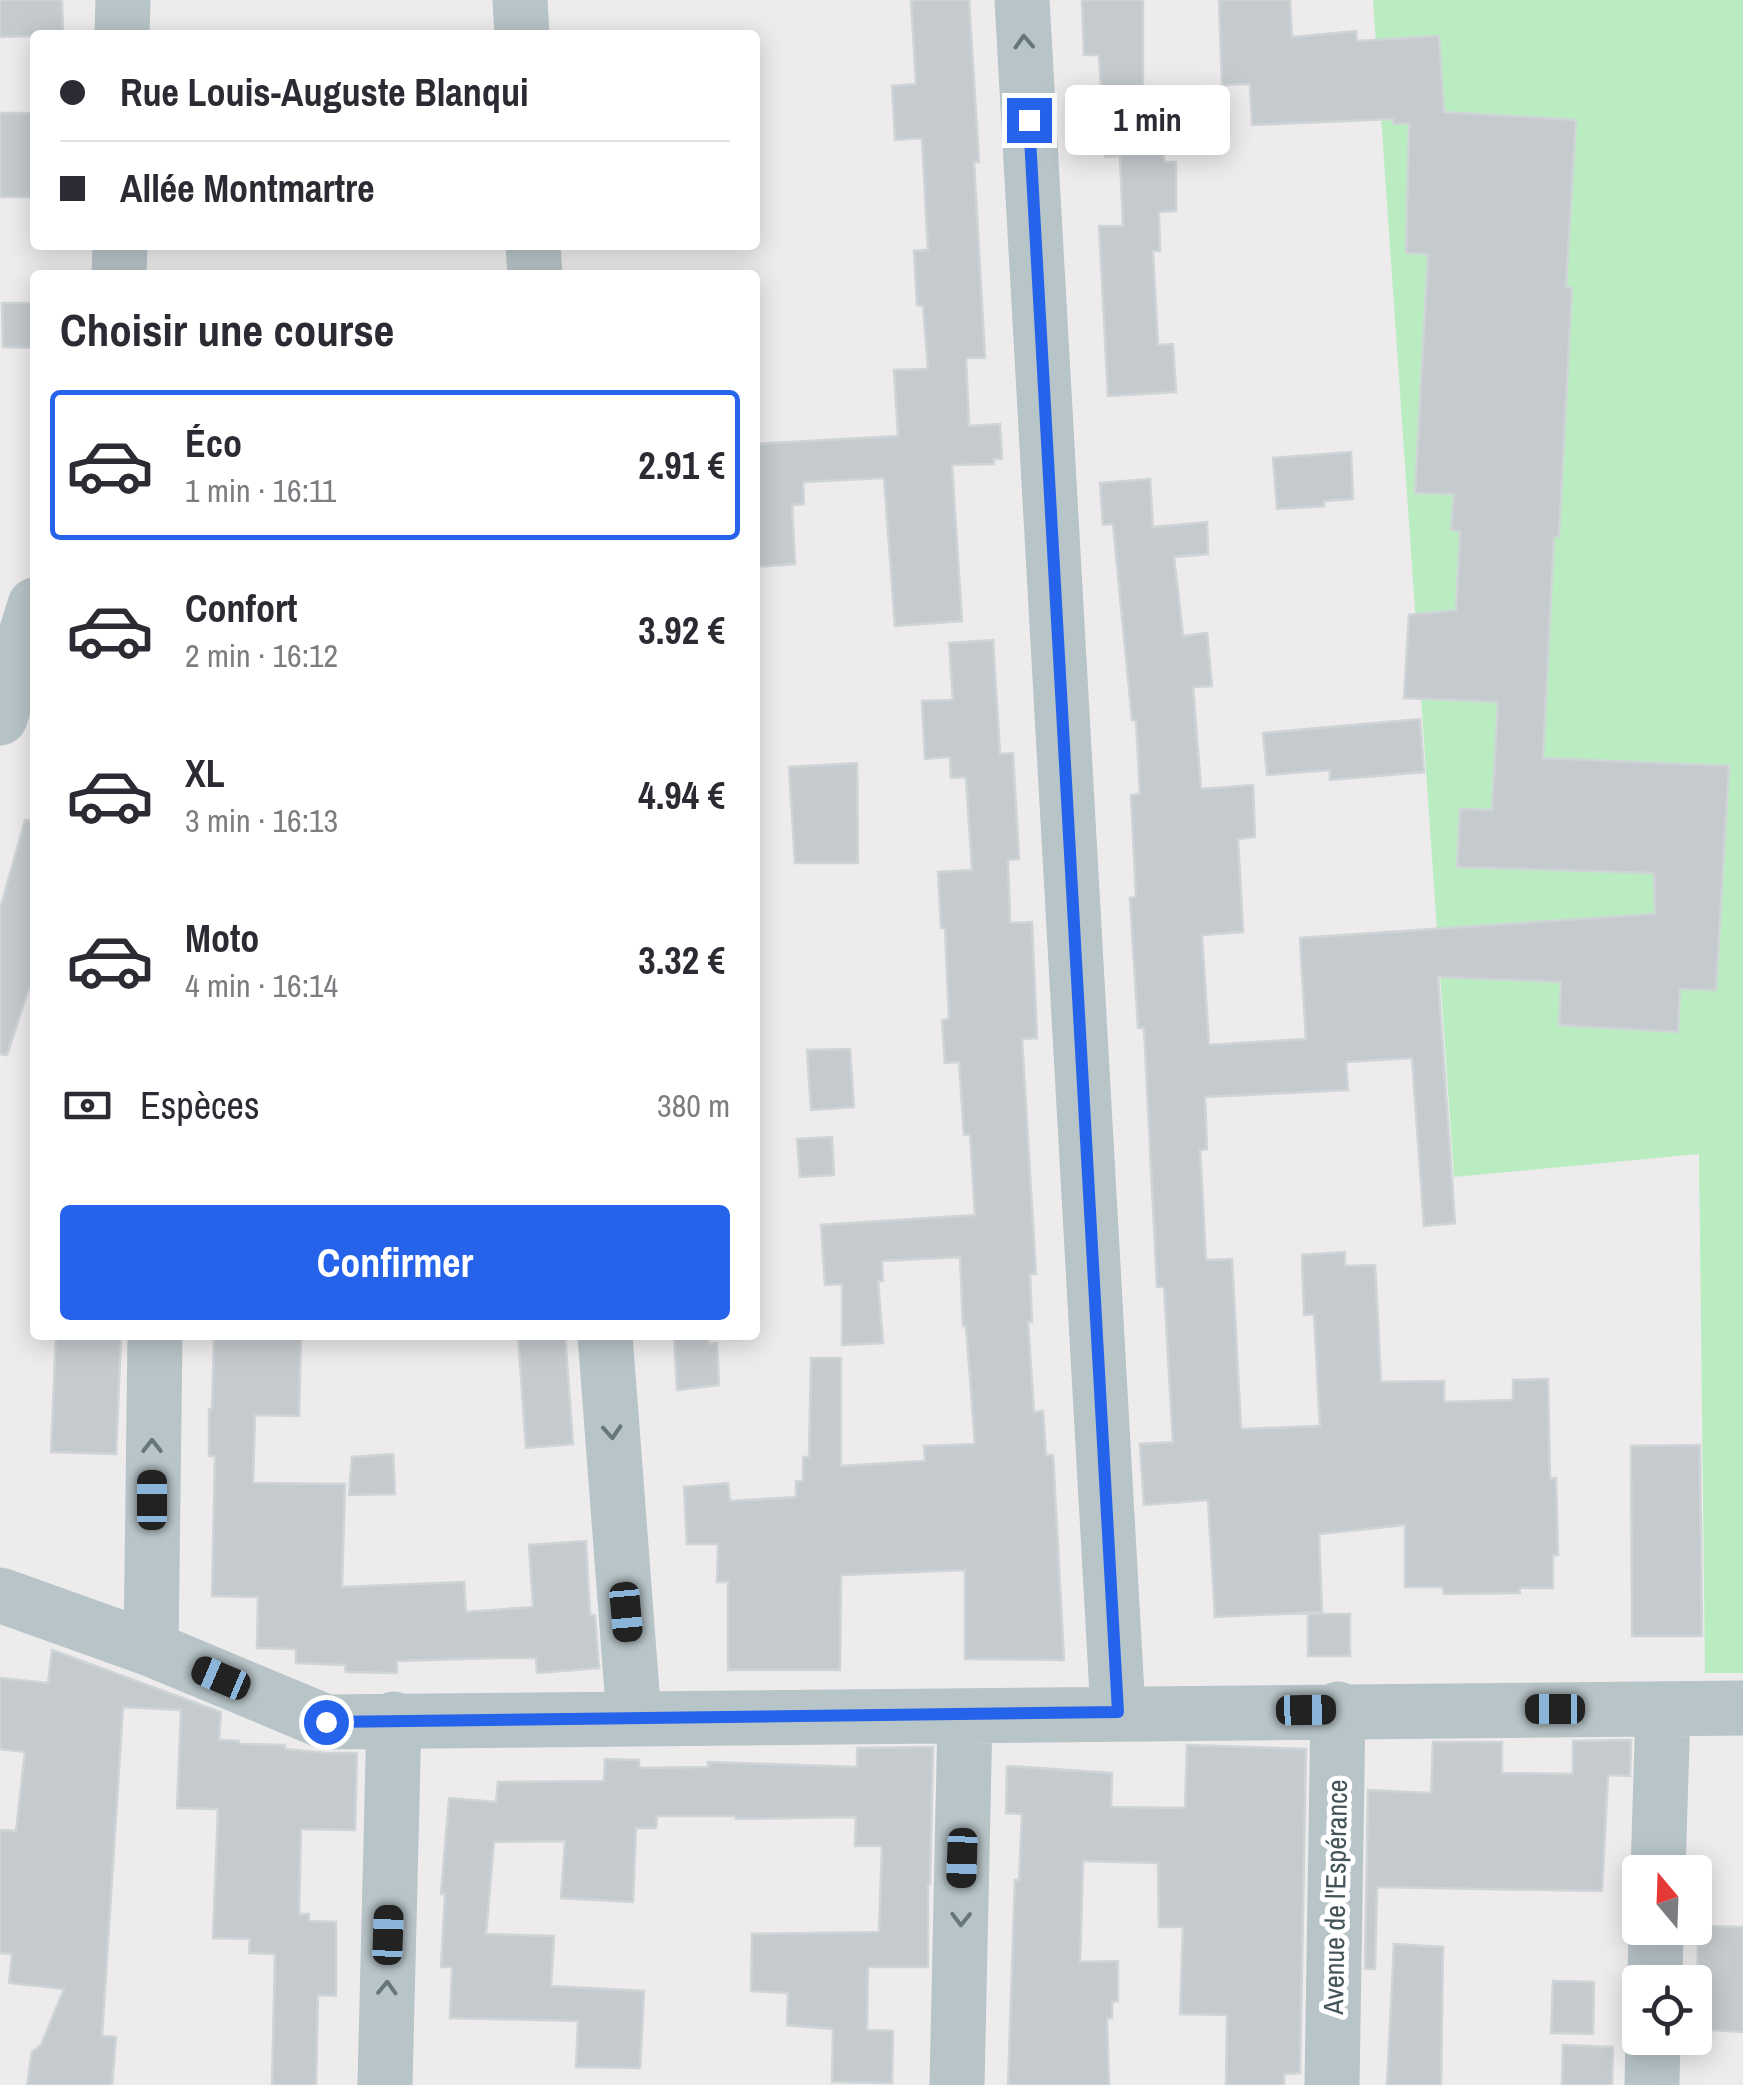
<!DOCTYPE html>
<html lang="fr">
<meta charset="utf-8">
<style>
:root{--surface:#fff;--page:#f7f7f7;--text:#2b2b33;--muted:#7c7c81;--line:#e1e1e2;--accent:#2563eb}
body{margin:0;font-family:"Archivo Narrow",sans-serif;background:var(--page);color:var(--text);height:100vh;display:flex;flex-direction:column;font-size:38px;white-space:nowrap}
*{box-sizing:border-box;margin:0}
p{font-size:32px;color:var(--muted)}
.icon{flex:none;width:55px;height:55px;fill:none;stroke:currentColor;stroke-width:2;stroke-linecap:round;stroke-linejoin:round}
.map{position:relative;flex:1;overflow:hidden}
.panel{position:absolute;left:30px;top:270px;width:730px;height:1070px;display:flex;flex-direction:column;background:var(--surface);border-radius:10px;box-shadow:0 5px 25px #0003}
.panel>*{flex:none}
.guide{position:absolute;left:30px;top:30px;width:730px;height:220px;border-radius:10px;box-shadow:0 5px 25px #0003;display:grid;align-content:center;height:220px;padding:0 30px;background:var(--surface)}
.needle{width:65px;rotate:341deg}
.buttons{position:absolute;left:1622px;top:1855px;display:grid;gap:20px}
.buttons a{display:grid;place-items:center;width:90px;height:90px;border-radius:10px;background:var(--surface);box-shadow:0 5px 25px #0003;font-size:50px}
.end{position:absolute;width:45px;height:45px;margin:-22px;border:12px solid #2563eb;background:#fff;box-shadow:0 0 0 5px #fff}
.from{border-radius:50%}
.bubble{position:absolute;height:70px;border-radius:10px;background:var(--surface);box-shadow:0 5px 25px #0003;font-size:32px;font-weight:700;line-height:70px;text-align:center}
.car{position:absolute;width:30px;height:60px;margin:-30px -15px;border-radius:12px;box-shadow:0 0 8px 2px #0007;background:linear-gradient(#222 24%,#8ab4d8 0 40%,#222 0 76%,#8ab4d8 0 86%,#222 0)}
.guide b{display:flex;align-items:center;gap:35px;height:95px;font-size:38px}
.guide b+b{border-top:2px solid var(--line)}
.guide i{width:25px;height:25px;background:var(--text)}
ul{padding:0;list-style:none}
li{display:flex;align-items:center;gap:30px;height:150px;margin:0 20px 15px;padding:0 10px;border:5px solid transparent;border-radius:10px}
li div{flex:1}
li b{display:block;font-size:38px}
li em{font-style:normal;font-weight:700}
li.current{border-color:var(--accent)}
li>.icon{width:90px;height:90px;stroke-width:1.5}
h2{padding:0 30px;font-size:45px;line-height:120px}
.pay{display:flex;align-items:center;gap:25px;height:110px;padding:0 30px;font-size:38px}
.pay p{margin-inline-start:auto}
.cta{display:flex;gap:20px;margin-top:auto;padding:20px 30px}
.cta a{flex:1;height:115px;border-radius:10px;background:var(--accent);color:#fff;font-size:40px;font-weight:700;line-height:115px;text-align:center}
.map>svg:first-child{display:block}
.green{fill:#b9edc1}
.building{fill:#c5cace;stroke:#cfd4d7;stroke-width:2.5}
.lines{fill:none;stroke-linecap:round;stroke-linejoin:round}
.minor{stroke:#b7c4c8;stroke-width:55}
.oneway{stroke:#66767a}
.route{stroke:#2563eb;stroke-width:12}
.labels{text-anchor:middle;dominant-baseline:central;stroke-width:10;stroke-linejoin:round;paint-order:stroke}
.street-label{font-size:28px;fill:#445458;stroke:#fff}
</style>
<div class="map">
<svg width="1743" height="2085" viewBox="0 0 1743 2085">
<rect width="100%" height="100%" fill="#eeebec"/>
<!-- green -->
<path class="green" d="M1373 0H1743V1673H1705L1699 1154 1454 1177Z"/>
<!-- building -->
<path class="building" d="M0 0H62L63 35 0 37Z
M911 0H969L979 162H974L985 358H966L969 426 1000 424 1002 459H994V464L952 465 962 621 895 626 884 478 803 482 804 504 792 505 795 564 755 567V444L898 436 894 370 928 369 923 306 917 305 914 251 928 250 922 138 895 140 892 86 916 84Z
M1082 0H1143V98L1161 97 1164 162H1176V211L1159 212 1160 251H1153L1158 345 1173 344 1176 392 1108 396 1099 226H1123L1120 156 1105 157 1099 55H1084Z
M1219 0H1290L1292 37 1356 31 1357 41 1439 36 1444 112 1576 120 1566 287 1572 288 1559 536 1554 537 1543 758 1729 766 1716 990 1680 989 1678 1032 1559 1025 1561 982 1438 977 1455 1223 1424 1226 1412 1058 1346 1062 1348 1090 1205 1097 1207 1149 1200 1150 1206 1260 1232 1259 1241 1429 1320 1426 1314 1314 1304 1315 1302 1255 1345 1252V1266L1375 1265 1381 1382 1444 1381V1402L1513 1400V1380L1548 1379 1550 1479 1556 1478 1558 1555H1553V1588H1519L1520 1593 1444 1594 1443 1587H1405V1525L1319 1534 1322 1612 1215 1617 1208 1500 1144 1505 1140 1444 1173 1442 1164 1287H1157L1144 1028H1138L1130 898 1136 897 1131 795 1140 794 1136 720H1132L1113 524 1103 525 1100 483 1150 479 1153 527 1207 522 1208 554 1174 557 1183 636 1207 633 1212 686 1193 687 1201 789 1253 785 1255 837 1238 839 1243 932 1202 935 1209 1045 1306 1039 1300 938 1655 914 1654 873 1457 867 1460 809 1492 810 1498 702 1404 698 1409 615 1456 610 1460 531 1451 530 1454 494 1415 493 1428 254 1406 253 1409 123 1393 124V119L1252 125 1250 84 1222 85Z
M0 113H35V197H0Z
M2 303H35V348L3 347Z
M1351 452 1353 499 1324 501V506L1277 509 1273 458Z
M993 640 1000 754 1013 753 1019 859 1008 860 1010 923 1032 922 1037 1038 1022 1039 1036 1274H1030L1032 1322H1028L1034 1412 1043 1411 1046 1455H1053L1064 1660 965 1659V1570L841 1575 840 1670H728V1582H717L718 1544H687L684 1487 728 1483 730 1501 796 1497V1481H803V1457H809L811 1358H841V1466L925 1461 924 1446 975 1444 966 1326H963L960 1257 882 1261 883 1281H878L883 1343 842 1345V1284L825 1285 821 1225 975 1215 970 1134 964 1135 959 1062 945 1063 942 1020 949 1019 945 928H941L938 872 972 870 966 777 951 778 950 757 925 759 922 701 953 700 949 643Z
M1420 719 1424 772 1330 780V770L1267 775 1263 733Z
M857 763 858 863H795L789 767Z
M25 820 35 821V991L29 988 7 1055 0 1054V909Z
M850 1049 854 1107 811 1110 807 1050Z
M832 1137 834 1175 800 1177 797 1139Z
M56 1335 121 1336 116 1454 51 1452Z
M229 1335H301L299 1416 255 1415 253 1483 345 1484 342 1587 464 1582 466 1612 533 1607 529 1545 586 1541 590 1615H595L599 1668 537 1673 536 1658H495L397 1661V1673L346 1672 345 1665 296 1663V1649L257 1648 258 1597 212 1596 215 1456H209V1409H212L214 1339H229Z
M518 1335H565L573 1444 526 1448Z
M674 1335H708L709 1344 717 1343 719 1385 677 1390Z
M1700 1445 1702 1636H1632L1631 1446Z
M393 1454 395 1494 349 1495 352 1457Z
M1308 1614H1350V1656H1308Z
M52 1650 221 1712 219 1740 239 1741V1744L285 1745V1749L326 1753H357L355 1830 301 1829 299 1914H309V1921L336 1922V1996L318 1995 316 2085H272L275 1954 249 1953 250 1939 213 1938 218 1809 177 1808 181 1710 123 1707 102 2036 116 2037 112 2085H27L32 2052 41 2045 64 1989 9 1983 12 1954 0 1953V1830L16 1831 25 1752 0 1749V1678L48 1683Z
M1631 1740 1630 1776 1608 1775 1602 1891 1377 1887 1375 1969H1365L1368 1790 1431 1793 1433 1742H1502V1773L1573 1774V1741Z
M1187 1745 1306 1749 1300 2073 1284 2074V2085H1226L1227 2015 1180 2014 1183 1927H1159L1158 1863 1083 1861 1080 1962 1118 1961V2001L1112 2002V2018H1107L1109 2085H1008L1015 1880H1019L1022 1814 1006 1813 1007 1766 1112 1773 1111 1807 1185 1808Z
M933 1747 930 1884H928V1967H868L867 2030 893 2031 892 2083 832 2082 833 2029 787 2025 788 1993 751 1991 752 1934 879 1932 882 1846H855L856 1817 736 1819V1816H657L656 1828H636L633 1902 561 1898 565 1841 494 1842 486 1934 554 1936 551 1986 644 1991 640 2068 576 2067 578 2021 450 2018 452 1967H441L445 1894H441L449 1798 496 1802 498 1782 604 1781 605 1759 639 1760V1768L708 1767V1762L857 1767V1748Z
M1698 1926 1743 1927V2032L1697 2029Z
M1394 1944 1443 1947 1441 2085H1387Z
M1553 1981 1594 1982 1593 2034 1551 2033Z
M1563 2045 1613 2047 1612 2085H1562Z"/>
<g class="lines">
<!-- minor -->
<path class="minor" d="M520 0 522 35
M1022 0 1118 1712
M122 35 123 0
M533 245 535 275
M119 275 120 245
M0 718 35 605
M605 1335 634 1719
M0 1595 151 1649 326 1722 1743 1708
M151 1649 155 1335
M1658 1872 1663 1709
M1655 1982 1656 1928
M385 2085 394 1719
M957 2085 965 1717
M1332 2085 1338 1709
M1652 2085 1653 2038"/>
</g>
<!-- one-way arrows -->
<defs><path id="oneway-chevron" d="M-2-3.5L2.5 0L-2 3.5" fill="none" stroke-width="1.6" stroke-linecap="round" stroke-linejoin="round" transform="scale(2.5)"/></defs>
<g class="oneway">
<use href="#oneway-chevron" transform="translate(1024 42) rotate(-93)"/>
<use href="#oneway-chevron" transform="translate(612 1432) rotate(86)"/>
<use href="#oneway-chevron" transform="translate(152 1446) rotate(-90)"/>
<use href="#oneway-chevron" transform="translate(961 1919) rotate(91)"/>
<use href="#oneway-chevron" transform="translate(387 1988) rotate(-88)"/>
</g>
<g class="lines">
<!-- route -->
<path class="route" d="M326 1722 1118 1712 1029 120"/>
</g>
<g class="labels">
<!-- street labels -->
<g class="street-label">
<text transform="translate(1335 1897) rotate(-89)">Avenue de l'Espérance</text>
</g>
</g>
</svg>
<div class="buttons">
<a><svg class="needle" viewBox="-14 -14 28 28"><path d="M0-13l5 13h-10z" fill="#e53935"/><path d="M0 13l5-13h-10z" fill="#7c7c81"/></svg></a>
<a><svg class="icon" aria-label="locate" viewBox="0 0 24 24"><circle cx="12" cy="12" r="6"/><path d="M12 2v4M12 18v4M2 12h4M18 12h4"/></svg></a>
</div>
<i class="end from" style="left:326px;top:1722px"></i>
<i class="end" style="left:1029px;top:120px"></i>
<div class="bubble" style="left:1065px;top:85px;width:165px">1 min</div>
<i class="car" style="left:152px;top:1500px;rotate:0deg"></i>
<i class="car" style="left:626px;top:1612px;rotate:175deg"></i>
<i class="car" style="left:221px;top:1678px;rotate:293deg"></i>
<i class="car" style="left:1555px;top:1709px;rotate:270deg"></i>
<i class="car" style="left:1306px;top:1710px;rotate:89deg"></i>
<i class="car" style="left:962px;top:1858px;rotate:182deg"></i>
<i class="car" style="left:388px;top:1935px;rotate:2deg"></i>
<div class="guide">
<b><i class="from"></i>Rue Louis-Auguste Blanqui</b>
<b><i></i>Allée Montmartre</b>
</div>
<section class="panel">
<h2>Choisir une course</h2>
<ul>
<li class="current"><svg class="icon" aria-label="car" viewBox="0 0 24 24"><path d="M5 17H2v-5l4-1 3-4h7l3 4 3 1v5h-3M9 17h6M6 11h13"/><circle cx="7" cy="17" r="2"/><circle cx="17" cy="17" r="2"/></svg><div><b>Éco</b><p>1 min · 16:11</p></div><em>2.91 €</em></li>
<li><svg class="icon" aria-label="car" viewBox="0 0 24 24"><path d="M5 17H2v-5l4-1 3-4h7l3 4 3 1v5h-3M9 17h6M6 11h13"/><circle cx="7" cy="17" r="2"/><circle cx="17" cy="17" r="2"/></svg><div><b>Confort</b><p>2 min · 16:12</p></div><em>3.92 €</em></li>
<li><svg class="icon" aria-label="car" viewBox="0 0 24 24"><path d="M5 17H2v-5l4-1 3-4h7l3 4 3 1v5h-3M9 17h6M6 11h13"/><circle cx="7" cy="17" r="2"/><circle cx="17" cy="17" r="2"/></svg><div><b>XL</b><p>3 min · 16:13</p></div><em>4.94 €</em></li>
<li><svg class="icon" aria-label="car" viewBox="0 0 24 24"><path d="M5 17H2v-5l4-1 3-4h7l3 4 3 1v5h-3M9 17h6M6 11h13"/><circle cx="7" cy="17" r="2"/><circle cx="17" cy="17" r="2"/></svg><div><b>Moto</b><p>4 min · 16:14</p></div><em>3.32 €</em></li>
</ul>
<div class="pay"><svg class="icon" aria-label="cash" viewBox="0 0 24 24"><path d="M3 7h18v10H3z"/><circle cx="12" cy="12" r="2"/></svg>Espèces<p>380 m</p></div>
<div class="cta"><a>Confirmer</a></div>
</section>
</div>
